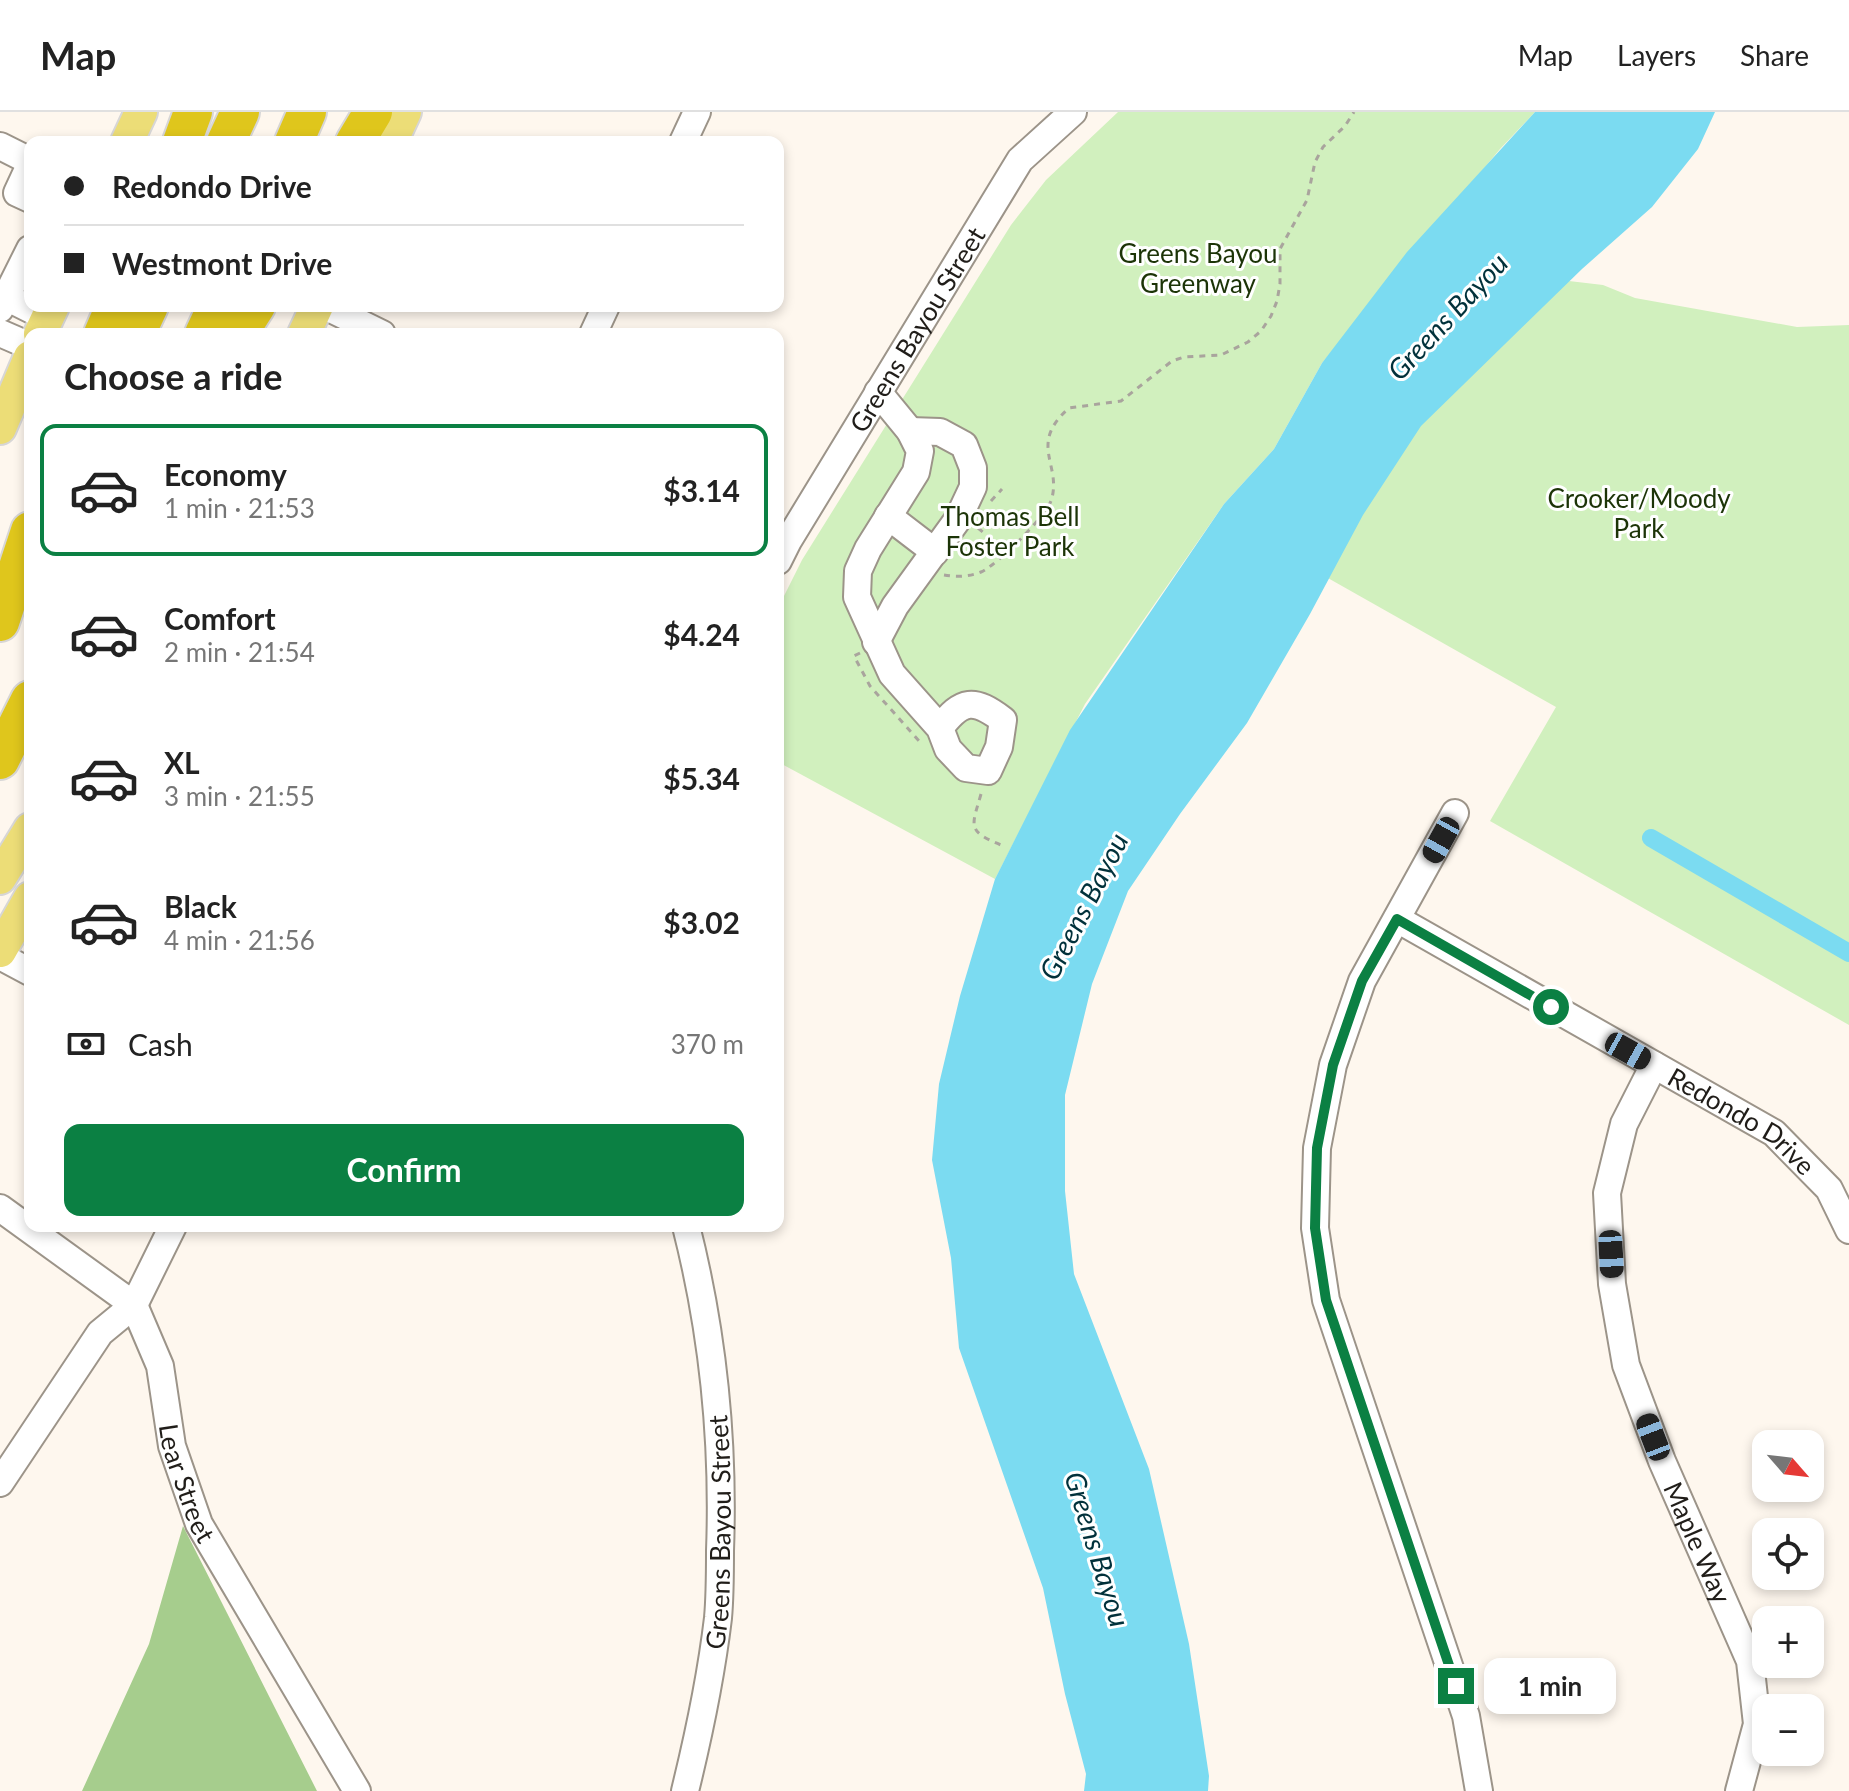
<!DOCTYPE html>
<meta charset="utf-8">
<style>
:root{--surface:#fff;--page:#f2f2f2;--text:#222;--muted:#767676;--line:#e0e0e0;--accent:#0b8043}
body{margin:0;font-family:Lato,sans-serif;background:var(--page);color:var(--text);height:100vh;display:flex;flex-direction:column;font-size:30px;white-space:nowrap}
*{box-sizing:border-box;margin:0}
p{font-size:26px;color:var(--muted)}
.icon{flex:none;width:44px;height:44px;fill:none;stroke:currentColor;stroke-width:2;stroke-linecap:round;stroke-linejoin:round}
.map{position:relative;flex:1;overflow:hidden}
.panel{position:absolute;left:24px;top:216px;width:760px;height:904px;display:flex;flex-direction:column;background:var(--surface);border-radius:16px;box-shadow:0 4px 12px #0003}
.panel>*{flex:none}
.banner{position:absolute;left:24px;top:24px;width:760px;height:176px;border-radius:16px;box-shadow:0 4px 12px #0003;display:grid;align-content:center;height:176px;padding:0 40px;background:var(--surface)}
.needle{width:52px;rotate:118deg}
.tools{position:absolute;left:1752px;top:1318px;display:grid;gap:16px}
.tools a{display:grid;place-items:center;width:72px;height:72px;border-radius:16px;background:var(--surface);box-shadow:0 4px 12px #0003;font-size:40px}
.end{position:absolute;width:36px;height:36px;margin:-18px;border:10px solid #0b8043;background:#fff;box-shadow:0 0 0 4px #fff}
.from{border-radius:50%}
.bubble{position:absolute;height:56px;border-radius:16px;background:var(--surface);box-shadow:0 4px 12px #0003;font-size:26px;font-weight:700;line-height:56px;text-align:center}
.car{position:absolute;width:24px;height:48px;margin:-24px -12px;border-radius:10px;box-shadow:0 0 6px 2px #0007;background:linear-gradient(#222 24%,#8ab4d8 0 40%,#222 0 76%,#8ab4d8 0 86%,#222 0)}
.banner b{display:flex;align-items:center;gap:28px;height:76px;font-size:30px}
.banner b+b{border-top:2px solid var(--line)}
.banner i{width:20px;height:20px;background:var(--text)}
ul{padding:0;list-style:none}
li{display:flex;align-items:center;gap:24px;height:132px;margin:0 16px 12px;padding:0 24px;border:4px solid transparent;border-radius:16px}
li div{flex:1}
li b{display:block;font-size:30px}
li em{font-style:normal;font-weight:700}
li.selected{border-color:var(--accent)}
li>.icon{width:72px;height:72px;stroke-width:1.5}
h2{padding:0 40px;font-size:36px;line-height:96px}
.pay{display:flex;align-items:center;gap:20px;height:88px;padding:0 40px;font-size:30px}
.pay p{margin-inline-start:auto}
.button{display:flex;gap:16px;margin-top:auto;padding:16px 40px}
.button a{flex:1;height:92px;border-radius:16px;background:var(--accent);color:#fff;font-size:32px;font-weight:700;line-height:92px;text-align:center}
header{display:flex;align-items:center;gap:48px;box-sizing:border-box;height:112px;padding:0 40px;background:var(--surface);border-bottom:2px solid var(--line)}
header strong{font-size:38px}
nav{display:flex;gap:44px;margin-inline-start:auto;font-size:28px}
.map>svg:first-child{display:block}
.green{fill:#d1f0be}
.forest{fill:#a6cd8d}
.water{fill:#7bdbf1}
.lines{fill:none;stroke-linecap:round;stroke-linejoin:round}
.canal{stroke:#7bdbf1;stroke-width:18}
.minor-casing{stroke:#9c9489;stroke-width:30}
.major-casing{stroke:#d7d6d6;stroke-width:36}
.highway-casing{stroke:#d7d6d6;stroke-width:42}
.path{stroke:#a9a49d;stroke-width:3;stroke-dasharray:6 6;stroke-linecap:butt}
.minor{stroke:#fff;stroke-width:26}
.major{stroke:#ecdd77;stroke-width:32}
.highway{stroke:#dfc61c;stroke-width:38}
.route{stroke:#0b8043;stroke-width:10}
.labels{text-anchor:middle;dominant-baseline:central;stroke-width:6;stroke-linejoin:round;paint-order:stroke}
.park-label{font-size:26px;fill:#1c3407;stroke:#fff}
.street-label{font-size:26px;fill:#201d19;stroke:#fff}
.water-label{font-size:28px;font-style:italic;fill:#01313b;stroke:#fff}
</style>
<header>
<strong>Map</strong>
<nav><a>Map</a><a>Layers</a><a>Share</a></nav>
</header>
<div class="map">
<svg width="1849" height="1679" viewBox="0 0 1849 1679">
<rect width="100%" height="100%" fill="#fef7ee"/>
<!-- green -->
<path class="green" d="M1118 0H1535L1500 37 1322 251 1274 337 1224 392 1085 592 995 767 778 650V496L802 448 1011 113 1046 68Z
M1552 167 1603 173 1635 186 1797 215 1849 213V913L1490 709 1556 595 1319 461 1397 333Z"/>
<!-- forest -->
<path class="forest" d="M183 1414 317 1679H82L149 1532Z"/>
<!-- water -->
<path class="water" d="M1535 0H1715L1698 37 1652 95 1582 157 1421 314 1363 403 1310 502 1247 611 1180 702 1128 779 1092 872 1065 983V1079L1074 1162 1149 1357 1189 1532 1209 1664 1208 1679H1084L1086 1662 1065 1582 1043 1476 959 1236 951 1146 932 1048 939 972 960 884 995 767 1070 618 1224 392 1274 337 1322 251 1407 140Z"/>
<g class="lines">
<!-- canal -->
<path class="canal" d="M1651 726 1849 841"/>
<defs>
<g id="minor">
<path d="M683 30 697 0"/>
<path d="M0 34 30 49"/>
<path d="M30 53 17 81 30 87"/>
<path d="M6 185 48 206"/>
<path d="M325 194 382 222"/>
<path d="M0 197 30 137"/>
<path d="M0 221 30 234"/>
<path d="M593 222 606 194"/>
<path d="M878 280 910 319 920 339 916 360 868 437 858 459 857 485 892 562 940 616 948 637 966 656 988 659 999 635 1003 608C974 586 962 587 940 616"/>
<path d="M888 404 935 440"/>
<path id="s1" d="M778 449 788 429 1020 48 1073 0"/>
<path d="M876 530 895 494 958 407 973 375V356L964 333 940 320 910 319"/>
<path d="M1455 701 1362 869 1333 953 1317 1036 1315 1116 1326 1188 1466 1604 1479 1679"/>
<path id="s2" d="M1397 807 1774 1021 1829 1077 1849 1118"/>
<path d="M0 844 30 860"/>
<path id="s3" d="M1654 953 1624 1012 1607 1081 1612 1172 1626 1253 1662 1349 1750 1549 1757 1612 1739 1679"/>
<path id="s4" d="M0 1096 134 1193 160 1254 172 1334 199 1412 357 1679"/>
<path d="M0 1371 100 1221 134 1193 173 1114"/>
<path id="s5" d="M685 1679C699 1622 711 1565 718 1506 720 1484 720 1461 720 1439 724 1329 713 1220 686 1114"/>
</g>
<path id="major" d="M127 30 141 0
M391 30 405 0
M40 222 53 194
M304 222 317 194
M0 316 30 245
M0 766 30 717
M0 839 30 786"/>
<path id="highway" d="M182 30 193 0
M226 30 240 0
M294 30 307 0
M355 30 373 0
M103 222 115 194
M136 222 149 194
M204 222 217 194
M238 222 256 194
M0 510 30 419
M0 648 30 588"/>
</defs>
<!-- minor casing -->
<use href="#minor" class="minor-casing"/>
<!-- major casing -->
<use href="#major" class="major-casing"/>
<!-- highway casing -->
<use href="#highway" class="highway-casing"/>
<!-- path -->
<path class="path" d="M991 389 1002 377
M978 416 1006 439
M944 463C956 465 969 465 981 460 997 453 1045 405 1051 389 1063 353 1027 333 1069 296L1121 289 1172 249 1184 245 1221 243 1248 230 1261 219 1271 204 1277 189 1280 172V137L1307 88 1315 50 1323 35 1345 14 1354 0
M860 541 854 544 870 574 920 630
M981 682C972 714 966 719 1001 733"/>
<!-- minor -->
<use href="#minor" class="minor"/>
<!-- major -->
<use href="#major" class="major"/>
<!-- highway -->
<use href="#highway" class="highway"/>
</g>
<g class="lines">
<!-- route -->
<path class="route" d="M1456 1574 1326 1188 1315 1116 1317 1036 1333 953 1362 869 1397 807 1551 895"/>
</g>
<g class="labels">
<!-- park labels -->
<g class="park-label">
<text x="1198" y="141">Greens Bayou<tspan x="1198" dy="30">Greenway</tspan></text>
<text x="1639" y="386">Crooker/Moody<tspan x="1639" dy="30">Park</tspan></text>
<text x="1010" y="404">Thomas Bell<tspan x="1010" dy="30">Foster Park</tspan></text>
</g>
<!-- street labels -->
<g class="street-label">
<text stroke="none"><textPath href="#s1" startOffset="270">Greens Bayou Street</textPath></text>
<text stroke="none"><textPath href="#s2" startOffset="400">Redondo Drive</textPath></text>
<text stroke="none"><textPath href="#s4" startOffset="352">Lear Street</textPath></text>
<text stroke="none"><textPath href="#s5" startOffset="262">Greens Bayou Street</textPath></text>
<text stroke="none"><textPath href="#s3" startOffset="502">Maple Way</textPath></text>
</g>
<!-- water labels -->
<g class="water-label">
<text transform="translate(1447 204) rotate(-47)">Greens Bayou</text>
<text transform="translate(1083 794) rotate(-63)">Greens Bayou</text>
<text transform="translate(1098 1437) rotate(73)">Greens Bayou</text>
</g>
</g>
</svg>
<div class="tools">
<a><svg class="needle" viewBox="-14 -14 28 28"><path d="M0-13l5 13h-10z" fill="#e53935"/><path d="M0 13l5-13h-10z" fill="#767676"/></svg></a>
<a><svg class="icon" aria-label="locate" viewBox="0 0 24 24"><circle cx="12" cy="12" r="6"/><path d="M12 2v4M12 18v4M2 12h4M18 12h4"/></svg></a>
<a>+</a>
<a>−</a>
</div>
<i class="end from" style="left:1551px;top:895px"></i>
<i class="end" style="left:1456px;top:1574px"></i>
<div class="bubble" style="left:1484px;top:1546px;width:132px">1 min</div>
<i class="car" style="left:1441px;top:728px;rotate:209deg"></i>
<i class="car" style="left:1628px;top:939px;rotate:119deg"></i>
<i class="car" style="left:1611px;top:1142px;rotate:177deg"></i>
<i class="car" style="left:1653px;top:1325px;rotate:339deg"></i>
<div class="banner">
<b><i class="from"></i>Redondo Drive</b>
<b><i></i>Westmont Drive</b>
</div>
<section class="panel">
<h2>Choose a ride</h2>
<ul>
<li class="selected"><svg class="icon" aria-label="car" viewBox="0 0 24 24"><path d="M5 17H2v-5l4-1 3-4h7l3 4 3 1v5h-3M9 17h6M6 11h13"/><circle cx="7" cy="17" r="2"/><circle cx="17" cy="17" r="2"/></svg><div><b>Economy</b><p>1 min · 21:53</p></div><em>$3.14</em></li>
<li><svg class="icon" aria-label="car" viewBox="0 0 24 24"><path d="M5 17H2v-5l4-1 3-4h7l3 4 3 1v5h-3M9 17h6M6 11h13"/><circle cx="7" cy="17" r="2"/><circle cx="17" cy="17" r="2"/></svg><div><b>Comfort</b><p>2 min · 21:54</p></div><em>$4.24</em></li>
<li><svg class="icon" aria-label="car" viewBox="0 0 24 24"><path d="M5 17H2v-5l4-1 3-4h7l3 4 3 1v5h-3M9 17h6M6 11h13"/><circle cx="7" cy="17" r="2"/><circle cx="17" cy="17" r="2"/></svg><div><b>XL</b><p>3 min · 21:55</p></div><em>$5.34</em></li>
<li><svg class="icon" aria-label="car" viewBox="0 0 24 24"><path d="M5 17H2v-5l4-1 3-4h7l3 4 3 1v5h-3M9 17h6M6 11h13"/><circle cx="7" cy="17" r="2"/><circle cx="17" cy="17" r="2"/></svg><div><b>Black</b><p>4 min · 21:56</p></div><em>$3.02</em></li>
</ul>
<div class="pay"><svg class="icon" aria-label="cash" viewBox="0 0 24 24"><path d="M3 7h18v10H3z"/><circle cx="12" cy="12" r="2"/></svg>Cash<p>370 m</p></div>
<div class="button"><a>Confirm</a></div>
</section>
</div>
